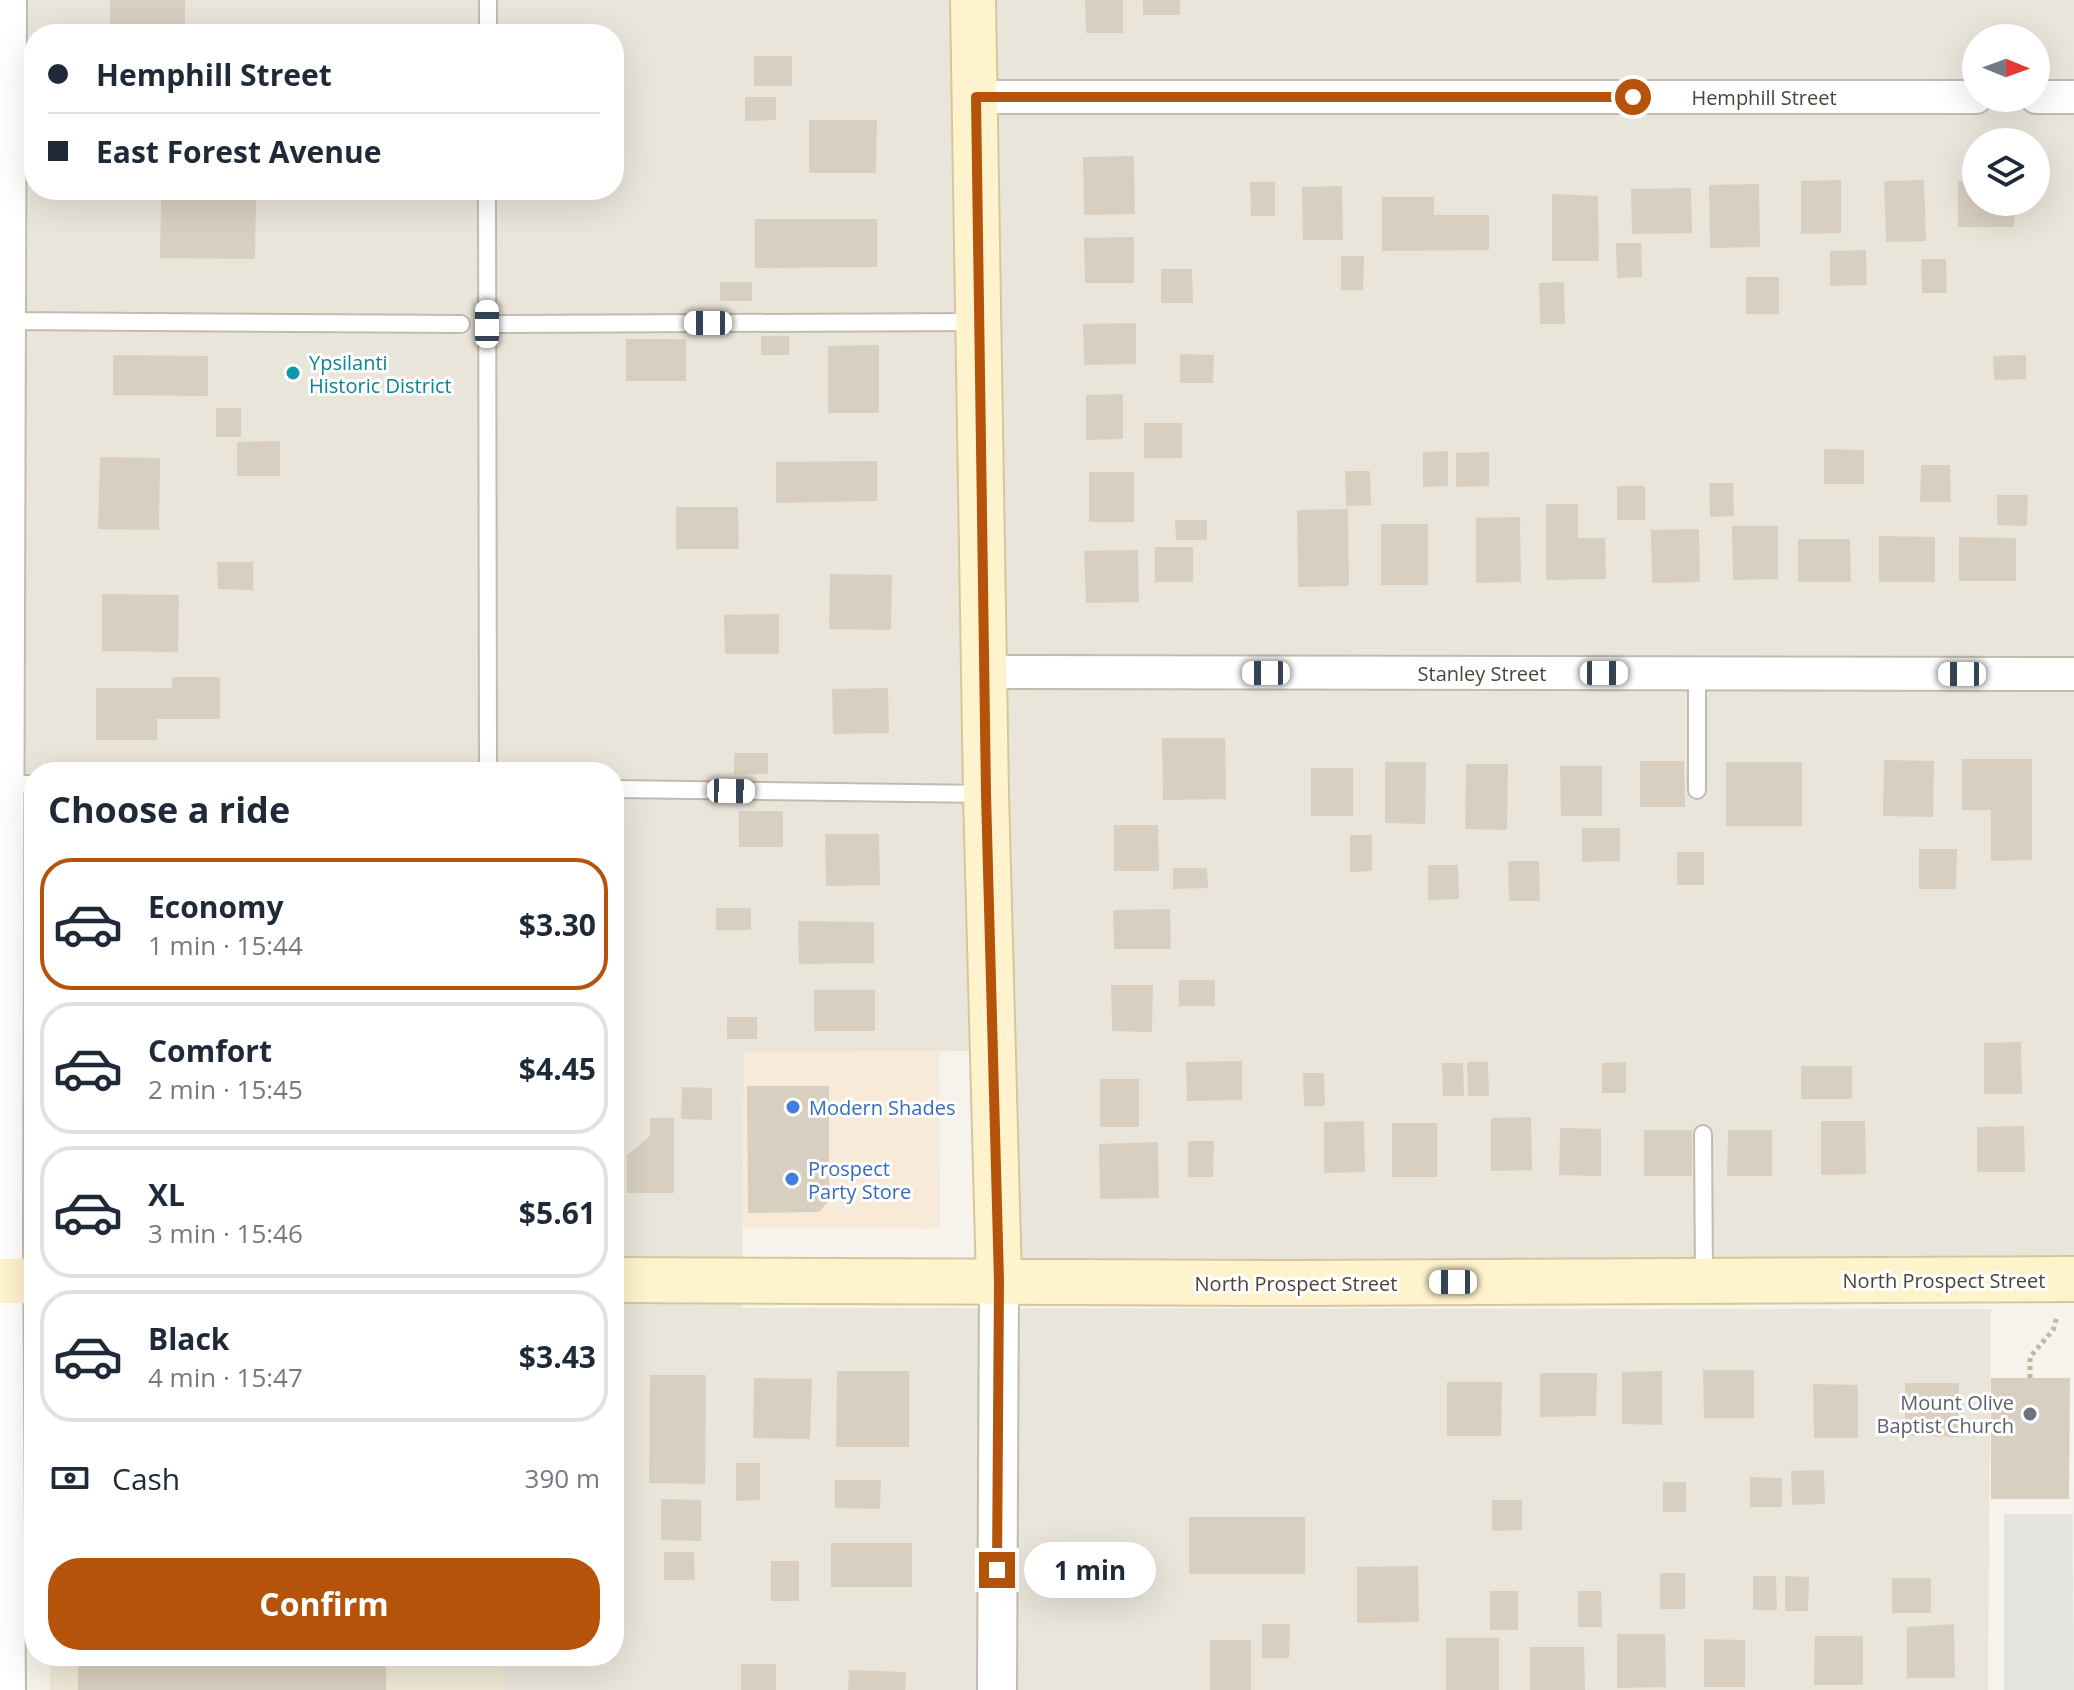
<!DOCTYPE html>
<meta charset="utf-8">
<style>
:root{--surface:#fff;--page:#f2f2f3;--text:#1f2937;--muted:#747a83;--line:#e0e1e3;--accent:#b45309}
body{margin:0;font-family:"Open Sans",sans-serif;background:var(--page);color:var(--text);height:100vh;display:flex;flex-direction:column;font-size:30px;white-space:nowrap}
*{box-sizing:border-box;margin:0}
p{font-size:26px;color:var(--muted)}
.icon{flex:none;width:44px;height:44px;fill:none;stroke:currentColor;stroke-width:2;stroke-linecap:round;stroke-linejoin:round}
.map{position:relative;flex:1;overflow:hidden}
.details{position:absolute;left:24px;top:762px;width:600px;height:904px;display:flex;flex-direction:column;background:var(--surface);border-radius:32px;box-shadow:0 8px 32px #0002}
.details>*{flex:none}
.guide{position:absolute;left:24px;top:24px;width:600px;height:176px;border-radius:32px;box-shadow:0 8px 32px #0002;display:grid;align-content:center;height:176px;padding:0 24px;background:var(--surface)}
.needle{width:52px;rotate:91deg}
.tools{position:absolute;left:1962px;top:24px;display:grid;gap:16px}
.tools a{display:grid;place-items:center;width:88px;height:88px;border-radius:50%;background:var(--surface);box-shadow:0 8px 32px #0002;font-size:40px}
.end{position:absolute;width:36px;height:36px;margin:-18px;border:10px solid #b45309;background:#fff;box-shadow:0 0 0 4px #fff}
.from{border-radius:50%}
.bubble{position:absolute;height:56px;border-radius:28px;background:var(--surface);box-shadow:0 8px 32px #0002;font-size:26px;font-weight:700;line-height:56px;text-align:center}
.car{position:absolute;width:24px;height:48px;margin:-24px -12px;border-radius:10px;box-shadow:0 0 6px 2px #0007;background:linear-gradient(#fff 24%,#345 0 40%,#fff 0 76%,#345 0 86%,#fff 0)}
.guide b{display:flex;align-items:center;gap:28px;height:76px;font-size:30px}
.guide b+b{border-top:2px solid var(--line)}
.guide i{width:20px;height:20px;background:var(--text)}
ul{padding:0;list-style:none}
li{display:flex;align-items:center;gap:24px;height:132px;margin:0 16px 12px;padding:0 8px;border:4px solid var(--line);border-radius:32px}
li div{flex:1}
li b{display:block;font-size:30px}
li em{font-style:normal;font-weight:700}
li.current{border-color:var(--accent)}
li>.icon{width:72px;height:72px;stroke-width:1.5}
h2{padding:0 24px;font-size:36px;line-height:96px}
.pay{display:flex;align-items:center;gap:20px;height:88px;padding:0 24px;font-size:30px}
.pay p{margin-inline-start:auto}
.cta{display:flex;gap:16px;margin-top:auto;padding:16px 24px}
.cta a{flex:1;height:92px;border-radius:32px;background:var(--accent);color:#fff;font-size:32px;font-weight:700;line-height:92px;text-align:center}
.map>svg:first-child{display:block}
.residential{fill:#eae5da;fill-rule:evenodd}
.commercial{fill:#f7ead8}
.education{fill:#efe8d6}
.parking{fill:#e5e3e0}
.building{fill:#d8cfc1}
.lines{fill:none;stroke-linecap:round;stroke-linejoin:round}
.service-casing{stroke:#c2bbae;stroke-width:20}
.minor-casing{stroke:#c2bbae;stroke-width:36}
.tertiary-casing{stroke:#c2bbae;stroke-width:42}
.secondary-casing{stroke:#d6c79b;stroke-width:48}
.path{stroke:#c4b79f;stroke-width:5;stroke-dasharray:4 4;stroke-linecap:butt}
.service{stroke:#fff;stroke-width:16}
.minor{stroke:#fff;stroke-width:32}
.tertiary{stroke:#fff;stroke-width:38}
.secondary{stroke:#fff3cd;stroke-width:44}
.route{stroke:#b45309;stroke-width:10}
.culture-dot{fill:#0f9aa8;stroke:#fff;stroke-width:3}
.shop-dot{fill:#3f7fe0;stroke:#fff;stroke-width:3}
.worship-dot{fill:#6b7280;stroke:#fff;stroke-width:3}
.labels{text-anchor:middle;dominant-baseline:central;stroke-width:6;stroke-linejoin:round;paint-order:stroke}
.street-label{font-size:20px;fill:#4b4439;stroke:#fff}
.culture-label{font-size:20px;fill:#0d838f;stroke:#fff;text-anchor:start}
.shop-label{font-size:20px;fill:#366cbe;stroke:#fff;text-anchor:start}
.worship-label{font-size:20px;fill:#5b616d;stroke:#fff;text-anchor:end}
</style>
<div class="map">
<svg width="2074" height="1690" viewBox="0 0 2074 1690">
<rect width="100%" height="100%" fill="#f6f3ec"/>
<!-- residential -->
<path class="residential" d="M0 0H2074V1279L999 1281 981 1051 744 1052 742 1308 1991 1309 1988 1690H503V1667H609L610 1656H614V772H34V1309H0ZM34 34H614V190H34ZM1976 38H2036V98H1976ZM1976 142H2036V202H1976Z"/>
<!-- commercial -->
<path class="commercial" d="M939 1051 940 1229 743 1228 744 1052Z"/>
<!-- education -->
<path class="education" d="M50 1656H610V1667H503V1690H50Z"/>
<!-- parking -->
<path class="parking" d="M2072 1475 2074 1690H2004V1514H2072Z"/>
<!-- building -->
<path class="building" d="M110 0H185V34H110Z
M1085 0H1123V33H1086Z
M1143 0H1180V15H1143Z
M754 56H792V86H754Z
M745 97H776V120L745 121Z
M809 120H877L876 173H809Z
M1134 156 1135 214 1084 215 1083 157Z
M1841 180V233L1801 234V181Z
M1924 180 1926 241 1886 242 1884 181Z
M1958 181H1976V202H2015L2014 227H1958Z
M1250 182H1275V216H1251Z
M1759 184 1760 247 1710 248 1709 185Z
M1342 186 1343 240H1303L1302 187Z
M1691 188 1692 233 1632 234 1631 189Z
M1552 194 1598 196 1599 261H1552Z
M161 196H256L255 259 160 258Z
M1382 197H1434V215H1489V250L1382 251Z
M755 219H877V267L755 268Z
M1134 237V283H1085L1084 238Z
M1616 243H1641L1642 277 1617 278Z
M1866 250 1867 285 1830 286V251Z
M1341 256H1364L1363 290H1341Z
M1921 259H1946L1947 293H1922Z
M1161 269H1192L1193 303H1161Z
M1746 277H1779V314H1746Z
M720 282H752V301H720Z
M1564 282 1565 324H1540L1539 283Z
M1136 323V364L1084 365 1083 324Z
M761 336H789V355H761Z
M626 339H686V381H626Z
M879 345V413H828V346Z
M1180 354 1214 355 1213 383H1180Z
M113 355 208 356V396L113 395Z
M2026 355V379L1994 380 1993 356Z
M1123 394V439L1086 440V395Z
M216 408H241V437H216Z
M1144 423H1182V458H1144Z
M280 441V476H237V442Z
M1824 449 1864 450V484H1824Z
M1448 451V486L1423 487V452Z
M1489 452V486L1456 487V453Z
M100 457 160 458 159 530 98 529Z
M877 461V501L776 503V462Z
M1921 465H1950L1951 502H1920Z
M1345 471H1370L1371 505 1346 506Z
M1089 472H1134V522H1089Z
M1709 483H1733L1734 516 1710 517Z
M1617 486H1645V520H1617Z
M1997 495H2028L2027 526 1997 525Z
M1546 504H1578V538H1605L1606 579 1546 580Z
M676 507H738L739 549H676Z
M1348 509 1349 586 1298 587 1297 510Z
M1520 517 1521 582 1476 583V518Z
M1175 520H1207V540H1176Z
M1381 524H1428V585H1381Z
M1732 526H1778V579L1733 580Z
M1699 529 1700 582 1652 583 1651 530Z
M1879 536 1935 537V582H1879Z
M1959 537 2016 538V581H1959Z
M1798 539H1850L1851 582H1798Z
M1155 547H1193V582H1155Z
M1138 550 1139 602 1086 603 1084 551Z
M217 562H253V590L218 589Z
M830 574 892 575 891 630 829 629Z
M102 594 179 595 178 652 102 651Z
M779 614V654H725L724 615Z
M172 677H220V719H157V740H96V688H172Z
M888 688 889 733 833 734 832 689Z
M1162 738H1225L1226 799 1163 800Z
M734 753H768V774H734Z
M1962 759H2032V860L1991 861V810H1962Z
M1884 760 1934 761 1933 817 1883 816Z
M1640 761H1684L1685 807H1640Z
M1385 762H1426L1425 824 1385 823Z
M1726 762H1802V826H1726Z
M1466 764H1508L1507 830 1465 829Z
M1560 766H1602V816H1561Z
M1311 768H1353V816H1311Z
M739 811H783V847H739Z
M1114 825H1158L1159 871H1114Z
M1582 828H1620V861L1582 862Z
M825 834H879L880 885 826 886Z
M1350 835H1372V871L1350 872Z
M1919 849H1957L1956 889H1919Z
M1677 852H1704V885H1677Z
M1508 861H1539L1540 901H1509Z
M1428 865H1458L1459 899 1428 900Z
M1173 868H1207L1208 888 1173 889Z
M716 908H751V930H716Z
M1170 909 1171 949H1114L1113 910Z
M798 921 874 922V963L799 964Z
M1179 980H1215V1006H1179Z
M1111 985H1153L1152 1032 1112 1031Z
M814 990H875V1031H814Z
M727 1017H757V1039H727Z
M2021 1042 2022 1094H1984V1043Z
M1242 1061V1100L1187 1101 1186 1062Z
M1467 1062H1488L1489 1096H1468Z
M1626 1062V1093H1602V1063Z
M1442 1063H1463L1464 1096H1443Z
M1801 1066H1852V1099H1801Z
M1303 1073H1324L1325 1106H1304Z
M1100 1079H1139V1127H1100Z
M747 1086H829V1201L819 1212 748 1213Z
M682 1087 712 1088V1120L681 1119Z
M1531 1117 1532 1170 1491 1171V1118Z
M650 1118H674V1193H627V1155L650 1136Z
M1364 1121 1365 1172 1324 1173V1122Z
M1821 1121H1865L1866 1174 1821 1175Z
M1392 1123H1437V1177H1392Z
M2024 1126 2025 1172H1977V1127Z
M1560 1128 1601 1129V1176L1559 1175Z
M1644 1130H1692V1176H1644Z
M1728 1130H1772V1176H1727Z
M1188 1141H1214L1213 1177H1188Z
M1158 1142 1159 1198 1100 1199 1099 1144Z
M1703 1370H1754V1418H1704Z
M837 1371H909V1447H836Z
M1662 1371V1425L1622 1424V1372Z
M1540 1373H1597L1596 1416 1540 1417Z
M650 1375H706L705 1484 649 1483Z
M754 1378 812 1379 810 1439 753 1438Z
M1991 1378H2070L2069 1499H1991Z
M1447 1382H1502L1501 1436H1447Z
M1905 1383H1959V1437L1905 1436Z
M1813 1384 1858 1385V1438H1814Z
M736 1463H760V1500L736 1501Z
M1824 1470 1825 1504 1792 1505 1791 1471Z
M1750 1477 1782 1478V1507H1750Z
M835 1480H881L880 1509 835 1508Z
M1663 1482H1686V1512H1663Z
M661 1499 701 1500V1541L661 1540Z
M1492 1500H1522V1530L1492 1531Z
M1189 1517H1305V1574H1189Z
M831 1543H912V1587H831Z
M664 1552H694L695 1580H664Z
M771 1561H799V1601H771Z
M1418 1566 1419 1622 1357 1623V1567Z
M1660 1573H1685V1609H1660Z
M1753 1576H1776L1777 1610H1753Z
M1785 1576 1809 1577 1808 1611H1785Z
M1892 1578H1931V1613H1892Z
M1490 1591H1518V1630H1490Z
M1578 1591H1601L1602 1627H1578Z
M1262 1624H1290L1289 1658H1262Z
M1954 1624 1955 1678H1907V1627Z
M1617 1634H1665L1666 1687 1617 1688Z
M1815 1636H1863V1685H1814Z
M1446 1638H1499V1690H1446Z
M1704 1639 1745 1640V1687H1704Z
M1210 1640H1251V1690H1210Z
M1530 1647H1584L1585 1690H1530Z
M78 1656H386V1690H78Z
M741 1664H776V1690H741Z
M849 1670 906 1672 905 1690H848Z"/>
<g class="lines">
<defs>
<path id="service" d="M488 34V0
M487 190 488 772
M6 321 461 324
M487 324 976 322
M1697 673V790
M2 784H34
M614 789 985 794
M1703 1134 1704 1278"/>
<path id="minor" d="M976 97H1976
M2036 97H2074
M985 672 2074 674
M9 1690 6 1234 10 0"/>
<path id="tertiary" d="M997 1690 999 1281"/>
<path id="secondary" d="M973 0 986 794 999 1281
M614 1280 1296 1283 2074 1279
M0 1281H34"/>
</defs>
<!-- service casing -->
<use href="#service" class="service-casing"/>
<!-- minor casing -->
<use href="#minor" class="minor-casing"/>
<!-- tertiary casing -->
<use href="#tertiary" class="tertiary-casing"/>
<!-- secondary casing -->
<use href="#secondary" class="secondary-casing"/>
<!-- path -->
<path class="path" d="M2030 1378V1357L2053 1330 2057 1317"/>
<!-- service -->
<use href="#service" class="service"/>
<!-- minor -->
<use href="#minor" class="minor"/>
<!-- tertiary -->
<use href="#tertiary" class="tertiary"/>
<!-- secondary -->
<use href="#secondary" class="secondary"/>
</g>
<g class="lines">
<!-- route -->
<path class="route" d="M997 1570 999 1281 986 794 976 97H1633"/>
</g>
<!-- markers -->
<circle class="culture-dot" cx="293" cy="373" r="8"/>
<g class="shop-dot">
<circle cx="793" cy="1107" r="8"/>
<circle cx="792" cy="1179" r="8"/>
</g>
<circle class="worship-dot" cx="2030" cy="1414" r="8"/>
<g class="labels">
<!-- street labels -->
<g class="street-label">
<text x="1764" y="97">Hemphill Street</text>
<text x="1482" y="673">Stanley Street</text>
<text x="1944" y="1280">North Prospect Street</text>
<text x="1296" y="1283">North Prospect Street</text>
</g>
<!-- culture labels -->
<g class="culture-label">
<text x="309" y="362">Ypsilanti<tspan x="309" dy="23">Historic District</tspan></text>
</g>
<!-- shop labels -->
<g class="shop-label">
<text x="809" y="1107">Modern Shades</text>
<text x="808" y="1168">Prospect<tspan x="808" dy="23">Party Store</tspan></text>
</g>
<!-- worship labels -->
<g class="worship-label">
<text x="2014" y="1402">Mount Olive<tspan x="2014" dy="23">Baptist Church</tspan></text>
</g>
</g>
</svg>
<div class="tools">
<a><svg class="needle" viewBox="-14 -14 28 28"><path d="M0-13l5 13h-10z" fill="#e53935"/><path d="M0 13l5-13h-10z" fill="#747a83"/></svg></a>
<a><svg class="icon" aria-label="layers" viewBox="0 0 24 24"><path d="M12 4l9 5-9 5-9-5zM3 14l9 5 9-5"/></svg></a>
</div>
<i class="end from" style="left:1633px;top:97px"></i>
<i class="end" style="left:997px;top:1570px"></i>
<div class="bubble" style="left:1024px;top:1542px;width:132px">1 min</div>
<i class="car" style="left:708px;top:323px;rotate:270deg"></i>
<i class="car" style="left:487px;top:324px;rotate:0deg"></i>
<i class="car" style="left:1266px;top:673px;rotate:270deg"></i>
<i class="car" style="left:1604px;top:673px;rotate:90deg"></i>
<i class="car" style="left:1962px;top:674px;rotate:270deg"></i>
<i class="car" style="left:731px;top:791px;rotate:91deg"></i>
<i class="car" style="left:1453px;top:1282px;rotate:270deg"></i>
<div class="guide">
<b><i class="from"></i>Hemphill Street</b>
<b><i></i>East Forest Avenue</b>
</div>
<section class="details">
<h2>Choose a ride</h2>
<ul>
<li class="current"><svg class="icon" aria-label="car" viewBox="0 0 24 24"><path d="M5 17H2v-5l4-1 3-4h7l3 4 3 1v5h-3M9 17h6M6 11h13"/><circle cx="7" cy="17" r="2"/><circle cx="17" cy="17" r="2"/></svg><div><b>Economy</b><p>1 min · 15:44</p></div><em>$3.30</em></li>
<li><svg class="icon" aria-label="car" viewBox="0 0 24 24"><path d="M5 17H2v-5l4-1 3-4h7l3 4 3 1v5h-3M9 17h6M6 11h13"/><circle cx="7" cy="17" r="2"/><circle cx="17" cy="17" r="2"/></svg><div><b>Comfort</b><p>2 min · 15:45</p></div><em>$4.45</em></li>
<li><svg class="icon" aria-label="car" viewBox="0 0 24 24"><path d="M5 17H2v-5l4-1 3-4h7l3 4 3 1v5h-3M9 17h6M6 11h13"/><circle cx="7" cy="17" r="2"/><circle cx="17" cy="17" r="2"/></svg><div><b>XL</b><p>3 min · 15:46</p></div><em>$5.61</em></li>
<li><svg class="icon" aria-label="car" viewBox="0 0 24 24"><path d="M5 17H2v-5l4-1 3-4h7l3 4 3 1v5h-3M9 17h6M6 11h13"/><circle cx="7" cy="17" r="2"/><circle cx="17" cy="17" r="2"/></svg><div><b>Black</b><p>4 min · 15:47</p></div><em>$3.43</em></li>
</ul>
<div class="pay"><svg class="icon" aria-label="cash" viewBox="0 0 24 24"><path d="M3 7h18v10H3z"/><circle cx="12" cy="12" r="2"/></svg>Cash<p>390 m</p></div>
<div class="cta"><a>Confirm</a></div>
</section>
</div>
